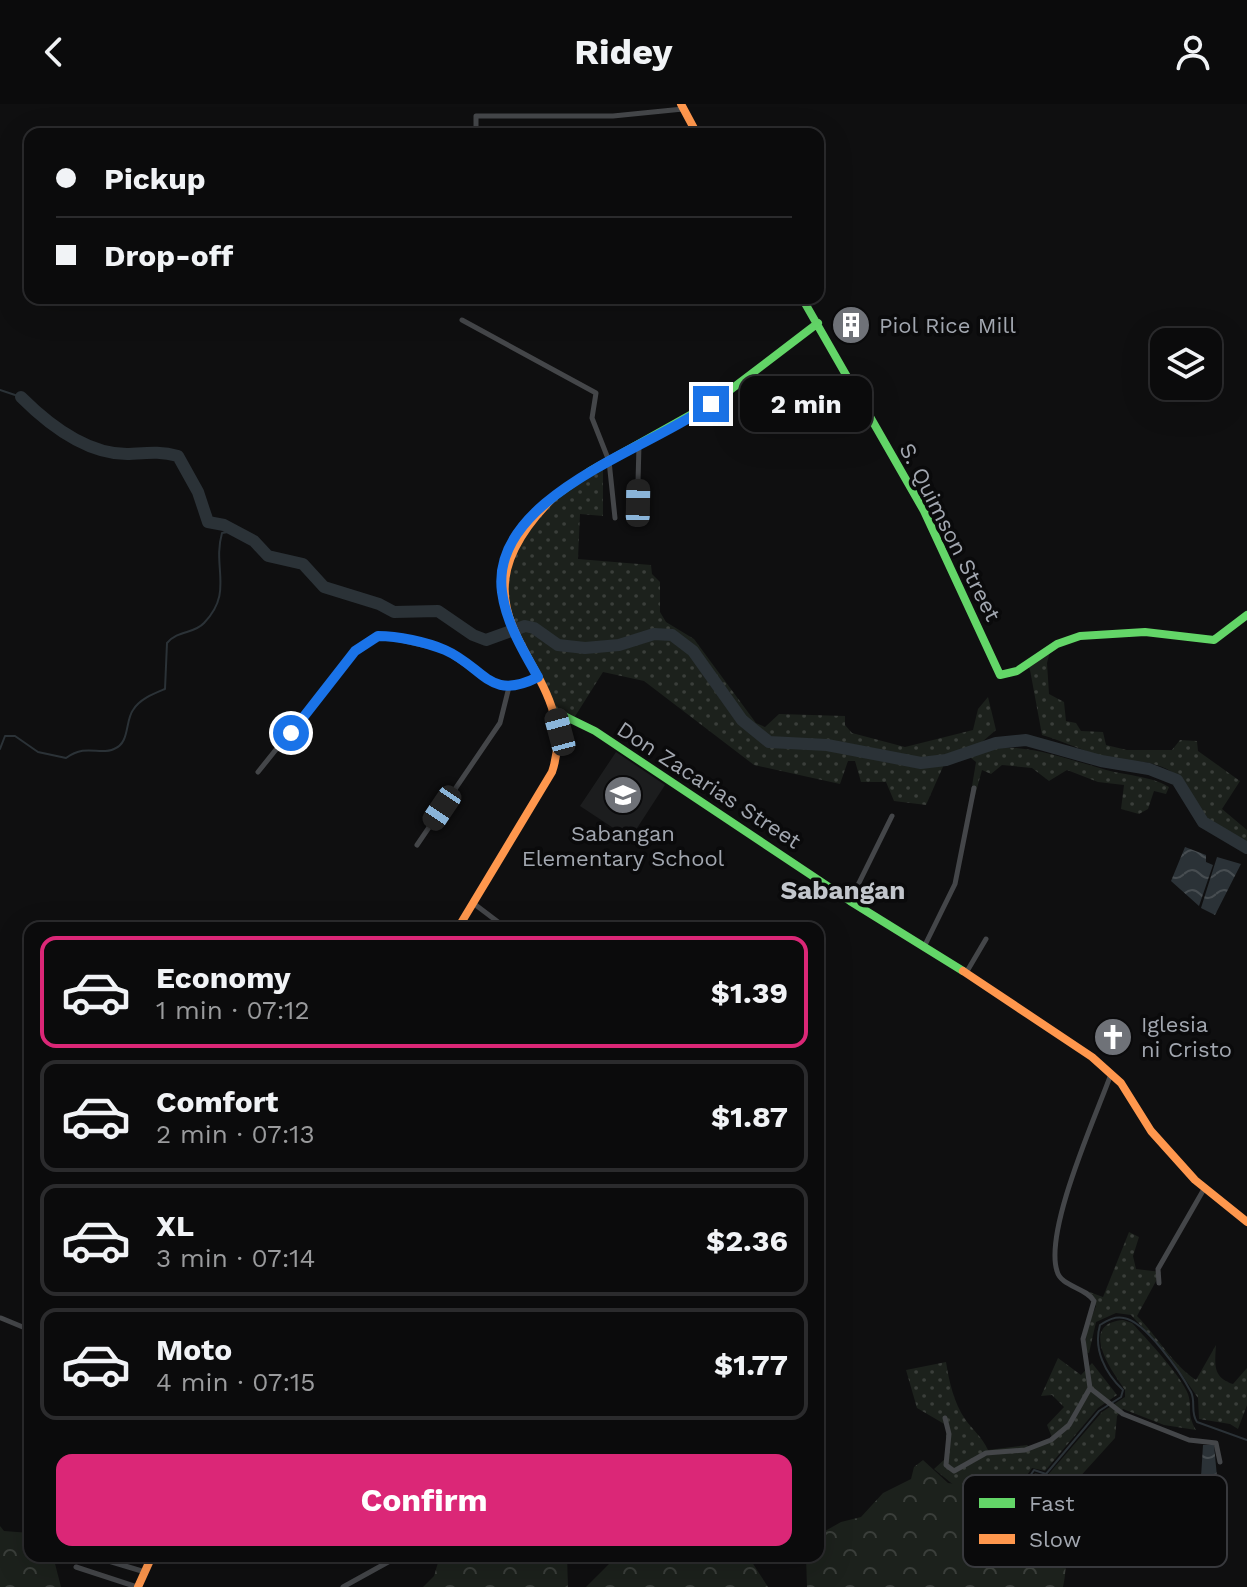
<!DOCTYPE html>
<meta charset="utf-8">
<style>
:root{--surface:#0b0b0c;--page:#19191a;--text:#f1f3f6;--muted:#9a9b9d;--line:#2b2b2d;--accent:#db2777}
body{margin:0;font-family:"Work Sans",sans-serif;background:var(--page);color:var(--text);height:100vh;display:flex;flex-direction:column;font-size:30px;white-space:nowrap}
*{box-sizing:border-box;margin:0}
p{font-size:26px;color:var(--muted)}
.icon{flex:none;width:44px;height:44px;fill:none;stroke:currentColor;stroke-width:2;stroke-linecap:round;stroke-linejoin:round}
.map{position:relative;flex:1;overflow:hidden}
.panel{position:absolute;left:24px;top:818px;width:800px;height:640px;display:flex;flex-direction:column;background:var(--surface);border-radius:16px;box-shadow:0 8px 32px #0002,0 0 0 2px var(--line)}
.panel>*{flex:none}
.banner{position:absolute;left:24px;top:24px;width:800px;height:176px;border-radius:16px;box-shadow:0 8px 32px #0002,0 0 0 2px var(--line);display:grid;align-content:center;height:176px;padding:0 32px;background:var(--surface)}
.buttons{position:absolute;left:1150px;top:224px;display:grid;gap:16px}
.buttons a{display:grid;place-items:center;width:72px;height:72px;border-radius:16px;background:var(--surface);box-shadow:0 8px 32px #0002,0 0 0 2px var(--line);font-size:40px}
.end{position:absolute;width:36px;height:36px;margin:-18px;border:10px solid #1a73e8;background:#fff;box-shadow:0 0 0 4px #fff}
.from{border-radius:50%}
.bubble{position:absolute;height:56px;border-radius:16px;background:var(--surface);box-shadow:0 8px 32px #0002,0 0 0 2px var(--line);font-size:26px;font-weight:700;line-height:56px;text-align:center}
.car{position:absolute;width:24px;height:48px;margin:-24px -12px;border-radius:10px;box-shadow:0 0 6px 2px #0007;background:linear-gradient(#222 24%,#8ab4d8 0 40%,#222 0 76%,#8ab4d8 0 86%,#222 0)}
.banner b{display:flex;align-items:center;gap:28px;height:76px;font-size:30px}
.banner b+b{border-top:2px solid var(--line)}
.banner i{width:20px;height:20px;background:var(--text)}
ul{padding:14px 0 0;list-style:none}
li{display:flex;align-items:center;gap:24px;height:112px;margin:0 16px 12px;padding:0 16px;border:4px solid var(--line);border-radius:16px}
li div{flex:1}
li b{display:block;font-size:30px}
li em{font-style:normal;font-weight:700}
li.selected{border-color:var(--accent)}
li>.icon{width:72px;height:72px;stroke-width:1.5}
.cta{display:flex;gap:16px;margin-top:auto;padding:16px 32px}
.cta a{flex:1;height:92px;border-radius:16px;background:var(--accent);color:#fff;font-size:32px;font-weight:700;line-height:92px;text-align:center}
header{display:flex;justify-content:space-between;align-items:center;height:104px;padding:0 32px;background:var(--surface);font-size:36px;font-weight:700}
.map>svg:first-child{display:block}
.built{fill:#1c1d1e}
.grass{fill:url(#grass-dots)}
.forest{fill:url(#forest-crowns)}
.water{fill:url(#water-waves)}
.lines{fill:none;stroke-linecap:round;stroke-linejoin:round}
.stream{stroke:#2b3237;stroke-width:2}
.river{stroke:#2b3237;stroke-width:12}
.street{stroke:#444649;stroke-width:5}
.fast{stroke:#63d668;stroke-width:8}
.slow{stroke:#ff974d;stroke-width:8}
.route{stroke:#1a73e8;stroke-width:10}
.labels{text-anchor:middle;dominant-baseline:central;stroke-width:7;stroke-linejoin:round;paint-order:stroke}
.poi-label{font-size:22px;fill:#a2a7b0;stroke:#0a0a0b;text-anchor:start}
.street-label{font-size:22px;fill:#a2a7b0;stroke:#0a0a0b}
.quarter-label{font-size:26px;font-weight:bold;fill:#c2c6cc;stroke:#0a0a0b}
.key{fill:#0a0a0b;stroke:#38393d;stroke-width:2}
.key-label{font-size:22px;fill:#a2a7b0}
</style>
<header><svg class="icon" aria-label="back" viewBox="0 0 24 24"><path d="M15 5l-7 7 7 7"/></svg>Ridey<svg class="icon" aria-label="person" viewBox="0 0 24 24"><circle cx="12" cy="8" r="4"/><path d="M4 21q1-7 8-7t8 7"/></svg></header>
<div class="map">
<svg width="1247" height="1483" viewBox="0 0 1247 1483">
<defs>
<pattern id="grass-dots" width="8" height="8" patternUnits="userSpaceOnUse" patternTransform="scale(2)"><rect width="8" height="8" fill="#1c211c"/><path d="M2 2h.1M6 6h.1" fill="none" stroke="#3a3e3a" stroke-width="1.8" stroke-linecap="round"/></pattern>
<pattern id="forest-crowns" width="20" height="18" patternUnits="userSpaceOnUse" patternTransform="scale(2)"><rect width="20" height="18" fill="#1c211c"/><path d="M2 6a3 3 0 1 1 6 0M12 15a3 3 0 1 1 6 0" fill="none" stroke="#3a3e3a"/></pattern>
<pattern id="water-waves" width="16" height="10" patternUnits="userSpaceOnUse" patternTransform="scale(2)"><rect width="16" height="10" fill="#2b3237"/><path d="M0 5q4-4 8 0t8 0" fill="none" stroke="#474d51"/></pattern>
</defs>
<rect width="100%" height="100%" fill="#0f0f10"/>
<!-- built -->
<path class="built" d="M616 648 665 681 630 735 580 702Z"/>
<!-- grass -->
<path class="grass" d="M603 362V412L580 410 578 455 651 461 652 470 660 478V508L666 518 694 535 756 619 765 623 779 610 845 612V621L852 629 905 643 973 626 978 605 988 593 996 626 969 649C1014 634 1060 653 1103 665 1125 672 1149 671 1169 683L1166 690 1154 687 1148 705 1139 710 1121 705 1124 681 1098 678 1067 666 1049 677 1032 664 1002 661 991 670 982 666 974 695 970 694 976 658 966 650 946 656 926 701 894 697 886 678H861L855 657H848L840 680 754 661 644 577 603 568 574 614 550 603C484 473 470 447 603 362Z
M1051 543 1047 559 1049 590 1064 598 1066 617 1076 619 1081 627 1103 628 1106 641 1127 646H1172L1180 636 1197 637 1198 647 1240 677 1222 705 1247 726V740L1203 719C1189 691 1187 667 1149 659 1137 656 1123 660 1112 656 1088 649 1066 638 1042 631L1028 555Z
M1129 1128 1139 1133 1133 1152 1136 1165 1161 1168 1137 1212C1157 1232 1173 1261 1196 1276L1216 1241C1215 1260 1212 1273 1233 1280L1247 1264V1301L1238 1325 1230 1320 1199 1315 1198 1294 1169 1252 1131 1211 1116 1209 1096 1218 1089 1249 1085 1248 1087 1224 1096 1202 1084 1186 1103 1193Z
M1123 1216 1132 1219C1146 1234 1182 1273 1188 1290 1193 1306 1186 1308 1196 1326L1164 1321 1123 1305 1117 1312 1115 1334 1067 1387 1043 1402 1028 1404 1016 1396 1035 1369 1047 1372 1102 1308 1125 1293V1286C1111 1266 1078 1220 1123 1216Z
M1058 1254 1081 1271 1092 1259 1117 1291 1098 1304 1045 1367 1032 1364 1011 1394 1003 1388 972 1396 934 1365 946 1354V1321L917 1304 906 1266 946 1258C949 1277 954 1299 965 1315 972 1325 982 1333 988 1346L1027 1341 1031 1345 1053 1336 1047 1321 1064 1303 1052 1291 1041 1292Z"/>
<!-- forest -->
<path class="forest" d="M923 1356 948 1379 963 1381 972 1395 1003 1388C1045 1415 1075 1427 1063 1483H807L806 1452H818V1431L841 1418 861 1413 883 1389 911 1375 914 1363Z
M0 1422 4 1427 30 1429V1452H53L61 1483H0Z
M440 1452H567L568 1483H423L434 1472Z
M617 1452H748L768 1483H586Z"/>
<!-- water -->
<path class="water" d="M1185 743 1206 751V758L1213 761 1199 802 1171 777Z
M1217 753 1241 760 1215 811 1201 804Z
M1203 1341H1214L1220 1405 1199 1406Z"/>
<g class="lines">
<!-- stream -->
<path class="stream" d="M0 286 21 293
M0 645 5 632H15L38 648 66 654C87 639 99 652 114 645 130 639 125 617 133 606 140 595 153 590 165 585L167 539C178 526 194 530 204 519 234 488 212 464 222 429L234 427
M1013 1397 1034 1366 1046 1370 1099 1307 1121 1293 1123 1286C1105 1269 1093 1245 1100 1221 1108 1216 1115 1212 1124 1214 1145 1217 1181 1269 1191 1288 1196 1298 1190 1308 1197 1318L1247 1336"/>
<!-- river -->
<path class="river" d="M21 293C49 321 87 351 129 350 147 349 160 347 178 352L198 388 208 418 224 421 254 437 268 452 303 460 324 483 379 500 394 508 438 507 473 531 486 536 525 522 534 524 558 541 585 544 619 541 654 530 672 531 693 547 742 616 769 638 827 641 921 659 946 656 996 639 1026 636 1101 657 1149 665 1177 676 1203 718 1247 744"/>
<!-- street -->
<path class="street" d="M476 30V12H613L683 5
M462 216 596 289 592 314 609 357 615 414
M637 415 639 341
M258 668 355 547 371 534 383 532 444 546 484 574 501 582 515 583 537 573
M417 741 500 619 509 583
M850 797 892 712
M473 799 506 824
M517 824H530
M924 843 955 780 974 684
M966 869 986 835
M1111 970C1096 1012 1044 1126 1057 1167 1061 1183 1086 1183 1094 1197L1083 1235 1090 1284 1123 1310 1189 1336 1216 1339 1220 1358
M1159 1179 1158 1165 1204 1085
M1 1214 30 1226
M945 1314 949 1330 946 1361 954 1367 986 1349 1025 1346 1051 1336 1069 1321 1090 1284
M92 1452 145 1468
M76 1463 137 1483
M343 1483 399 1452"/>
<!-- fast -->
<path class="fast" d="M802 194 924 407 1000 571 1017 567 1057 540 1080 532 1145 528 1214 536 1247 511
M555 392 590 367 717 296 818 219
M554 607 595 627 850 797 963 867"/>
<!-- slow -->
<path class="slow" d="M681 0 697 30
M458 824 552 668C588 561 427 517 555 392
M963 867 1092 953 1121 979 1151 1027 1195 1076 1247 1118
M138 1483 152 1452"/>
</g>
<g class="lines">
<!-- route -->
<path class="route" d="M291 629 355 547 378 532C398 532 426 538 445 546 484 563 489 598 538 573 523 547 506 518 502 488 489 392 652 344 711 300"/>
</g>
<!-- icons -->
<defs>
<symbol id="building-disc" viewBox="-11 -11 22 22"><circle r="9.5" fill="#6f7278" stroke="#0a0a0b"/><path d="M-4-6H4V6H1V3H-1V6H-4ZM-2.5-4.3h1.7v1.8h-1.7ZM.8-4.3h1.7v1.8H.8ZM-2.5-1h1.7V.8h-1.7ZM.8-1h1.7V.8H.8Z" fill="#fff"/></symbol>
<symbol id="school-disc" viewBox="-11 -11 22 22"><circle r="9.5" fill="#6f7278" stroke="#0a0a0b"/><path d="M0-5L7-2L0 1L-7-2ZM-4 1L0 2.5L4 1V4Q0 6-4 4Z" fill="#fff"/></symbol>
<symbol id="church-disc" viewBox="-11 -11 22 22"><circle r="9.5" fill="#6f7278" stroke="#0a0a0b"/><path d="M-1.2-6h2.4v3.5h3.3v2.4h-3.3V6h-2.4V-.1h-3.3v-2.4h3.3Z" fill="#fff"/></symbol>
</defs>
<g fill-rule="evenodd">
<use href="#building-disc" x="829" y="199" width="44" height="44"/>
<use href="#school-disc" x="601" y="669" width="44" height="44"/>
<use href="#church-disc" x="1091" y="911" width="44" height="44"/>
</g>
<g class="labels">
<!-- poi labels -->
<g class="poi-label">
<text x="879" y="221">Piol Rice Mill</text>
<text x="623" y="729" text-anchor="middle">Sabangan<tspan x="623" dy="25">Elementary School</tspan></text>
<text x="1141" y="920">Iglesia<tspan x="1141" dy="25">ni Cristo</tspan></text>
</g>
<!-- street labels -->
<g class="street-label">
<text transform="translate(950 428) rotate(63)">S. Quimson Street</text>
<text transform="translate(709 681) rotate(33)">Don Zacarias Street</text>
</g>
<!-- quarter labels -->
<g class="quarter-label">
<text x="843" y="786">Sabangan</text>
</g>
</g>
<!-- legend -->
<rect x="963" y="1371" width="264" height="92" rx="12" class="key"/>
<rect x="979" y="1394" width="36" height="10" fill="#63d668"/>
<rect x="979" y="1430" width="36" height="10" fill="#ff974d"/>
<g class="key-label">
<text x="1029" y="1407">Fast</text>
<text x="1029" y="1443">Slow</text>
</g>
</svg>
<div class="buttons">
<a><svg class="icon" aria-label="layers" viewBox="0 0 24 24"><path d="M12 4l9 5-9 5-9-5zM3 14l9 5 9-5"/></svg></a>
</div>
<i class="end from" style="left:291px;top:629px"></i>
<i class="end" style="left:711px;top:300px"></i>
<div class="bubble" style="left:740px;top:272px;width:132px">2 min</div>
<i class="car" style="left:638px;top:399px;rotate:1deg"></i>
<i class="car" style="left:560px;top:628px;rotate:345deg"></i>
<i class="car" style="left:442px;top:704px;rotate:214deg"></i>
<div class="banner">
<b><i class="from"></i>Pickup</b>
<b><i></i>Drop-off</b>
</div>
<section class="panel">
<ul>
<li class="selected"><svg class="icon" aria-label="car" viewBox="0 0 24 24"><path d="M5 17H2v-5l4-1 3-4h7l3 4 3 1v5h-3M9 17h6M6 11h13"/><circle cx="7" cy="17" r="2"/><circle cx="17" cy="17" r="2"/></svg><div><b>Economy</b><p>1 min · 07:12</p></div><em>$1.39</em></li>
<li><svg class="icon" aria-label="car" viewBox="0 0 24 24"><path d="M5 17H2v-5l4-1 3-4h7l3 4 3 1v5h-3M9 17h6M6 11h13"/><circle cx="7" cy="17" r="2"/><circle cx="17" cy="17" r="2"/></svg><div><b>Comfort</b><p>2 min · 07:13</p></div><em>$1.87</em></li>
<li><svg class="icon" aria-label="car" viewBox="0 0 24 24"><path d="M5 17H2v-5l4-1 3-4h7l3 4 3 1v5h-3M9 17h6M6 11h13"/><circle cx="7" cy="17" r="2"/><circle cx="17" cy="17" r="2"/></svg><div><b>XL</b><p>3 min · 07:14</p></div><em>$2.36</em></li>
<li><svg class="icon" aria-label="car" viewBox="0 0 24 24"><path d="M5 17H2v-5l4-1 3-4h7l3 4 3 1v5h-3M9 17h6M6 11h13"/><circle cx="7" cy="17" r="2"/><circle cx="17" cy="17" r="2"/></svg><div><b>Moto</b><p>4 min · 07:15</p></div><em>$1.77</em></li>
</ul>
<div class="cta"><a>Confirm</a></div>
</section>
</div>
